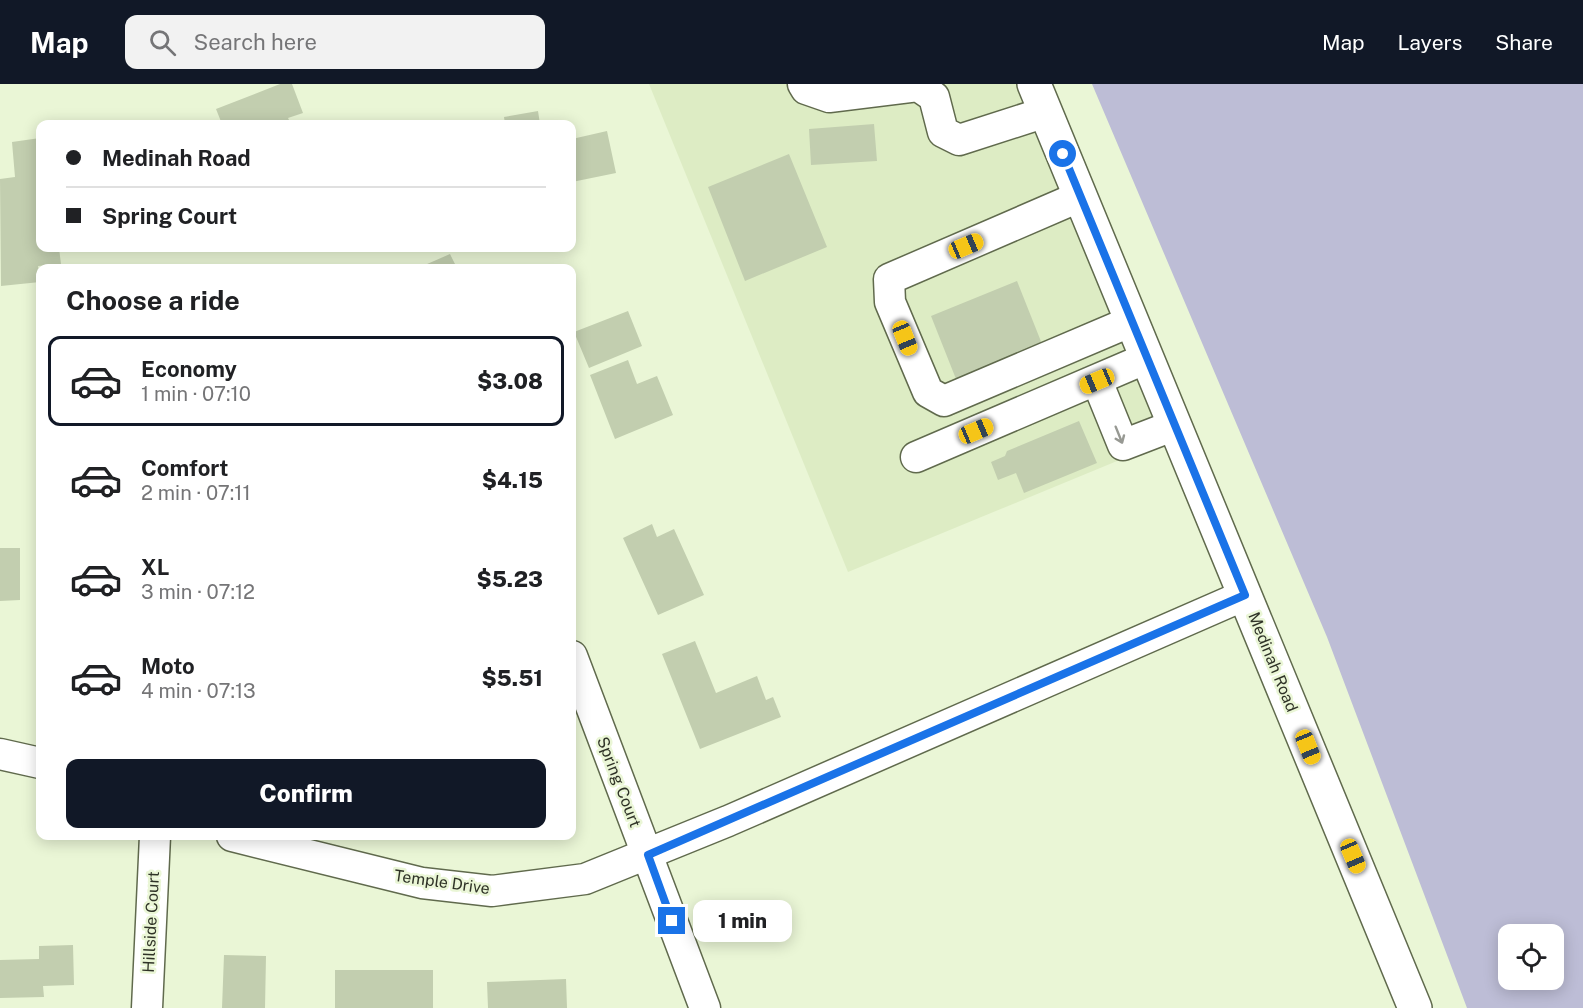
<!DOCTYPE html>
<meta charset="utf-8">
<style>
:root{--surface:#fff;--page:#f2f2f2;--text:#202124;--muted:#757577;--line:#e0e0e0;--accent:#111827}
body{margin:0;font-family:"Public Sans",sans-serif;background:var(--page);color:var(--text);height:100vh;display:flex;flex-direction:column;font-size:22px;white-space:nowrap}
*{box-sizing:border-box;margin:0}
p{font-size:20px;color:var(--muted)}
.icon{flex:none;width:33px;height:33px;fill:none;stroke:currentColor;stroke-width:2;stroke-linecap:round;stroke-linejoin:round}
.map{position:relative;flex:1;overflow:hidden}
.drawer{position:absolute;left:36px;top:180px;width:540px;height:576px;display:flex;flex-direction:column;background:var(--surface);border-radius:12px;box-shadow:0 3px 15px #0003}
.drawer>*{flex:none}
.banner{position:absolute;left:36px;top:36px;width:540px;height:132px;border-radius:12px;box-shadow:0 3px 15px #0003;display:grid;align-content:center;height:132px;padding:0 30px;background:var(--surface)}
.fabs{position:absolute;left:1498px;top:840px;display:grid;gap:12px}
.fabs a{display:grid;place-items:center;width:66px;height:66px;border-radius:12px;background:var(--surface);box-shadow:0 3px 15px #0003;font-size:30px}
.end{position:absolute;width:27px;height:27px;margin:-14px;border:8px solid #1a73e8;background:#fff;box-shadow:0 0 0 3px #fff}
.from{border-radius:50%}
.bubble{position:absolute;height:42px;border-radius:12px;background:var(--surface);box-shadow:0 3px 15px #0003;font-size:20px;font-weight:800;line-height:42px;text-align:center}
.car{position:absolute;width:18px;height:36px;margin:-18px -9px;border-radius:8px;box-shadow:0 0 4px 2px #0007;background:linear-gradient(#f5c518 24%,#345 0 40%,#f5c518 0 76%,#345 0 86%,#f5c518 0)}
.banner b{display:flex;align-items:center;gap:21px;height:57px;font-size:22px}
.banner b+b{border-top:2px solid var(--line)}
.banner i{width:15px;height:15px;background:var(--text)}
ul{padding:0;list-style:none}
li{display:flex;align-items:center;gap:18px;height:90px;margin:0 12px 9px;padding:0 18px;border:3px solid transparent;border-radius:12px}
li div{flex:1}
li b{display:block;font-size:22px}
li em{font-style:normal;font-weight:800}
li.on{border-color:var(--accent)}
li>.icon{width:54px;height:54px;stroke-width:1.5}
h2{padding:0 30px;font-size:27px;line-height:72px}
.button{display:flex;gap:12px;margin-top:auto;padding:12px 30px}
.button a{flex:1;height:69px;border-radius:12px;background:var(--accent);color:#fff;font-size:24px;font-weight:800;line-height:69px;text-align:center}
header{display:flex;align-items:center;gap:36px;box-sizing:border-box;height:84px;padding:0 30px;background:var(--accent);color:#fff}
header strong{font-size:28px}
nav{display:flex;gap:33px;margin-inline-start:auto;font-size:21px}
.search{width:420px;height:54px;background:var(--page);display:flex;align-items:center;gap:15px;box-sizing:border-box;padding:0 21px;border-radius:12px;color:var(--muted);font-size:22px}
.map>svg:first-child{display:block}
.built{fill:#ddecc4}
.green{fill:#bdbdd6;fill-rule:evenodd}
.building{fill:#c2ceaf}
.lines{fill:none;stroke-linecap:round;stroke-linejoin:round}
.minor-casing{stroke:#606a4d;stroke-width:33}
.major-casing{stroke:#606a4d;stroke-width:36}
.minor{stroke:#fff;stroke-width:30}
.major{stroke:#fff;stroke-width:33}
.oneway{stroke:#979993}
.route{stroke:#1a73e8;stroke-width:8}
.labels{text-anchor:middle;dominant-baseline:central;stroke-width:5;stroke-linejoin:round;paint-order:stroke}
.street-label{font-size:16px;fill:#2f3327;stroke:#eaf6d6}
</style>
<header>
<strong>Map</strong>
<div class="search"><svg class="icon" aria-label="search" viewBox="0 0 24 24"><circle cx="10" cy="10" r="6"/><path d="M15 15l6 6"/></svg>Search here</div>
<nav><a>Map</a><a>Layers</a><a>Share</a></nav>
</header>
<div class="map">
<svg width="1583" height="924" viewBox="0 0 1583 924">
<rect width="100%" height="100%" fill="#eaf6d6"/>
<!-- built -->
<path class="built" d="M649 0H1019L1168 356 848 488Z"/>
<!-- green -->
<path class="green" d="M1092 0H1583V924H1467L1327 553ZM1509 850H1554V896H1509Z"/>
<!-- building -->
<path class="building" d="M280 0H292L303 29 288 34 291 40H256V39L222 40 216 25Z
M538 27 540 40H505L504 33Z
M874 40 877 77 811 81 809 45Z
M607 47 616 89 572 98V55Z
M40 54V164H59L61 180 38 182 40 198 1 202 0 95 15 93 12 58Z
M789 70 827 163 745 197 708 103Z
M450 170 457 184H418Z
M1017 197 1042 260 956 295 931 232Z
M628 227 642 262 589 284 574 248Z
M628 276 637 300 657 292 673 331 615 355 590 291Z
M1079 337 1097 379 1024 409 1016 389 998 396 991 378 1005 372 1007 367Z
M652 440 657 453 674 445 704 511 658 531 623 454Z
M0 464H20V516L0 517Z
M695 557 716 609 757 592 766 616 773 613 781 633 700 665 662 570Z
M73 861 74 901 43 902 44 913 0 914V876L39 875V862Z
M224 871 266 872 265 924H222Z
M335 886H433V924H335Z
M566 895 567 924H488L487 898Z"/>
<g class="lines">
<defs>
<path id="minor" d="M803 0 806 5 829 13 918 2 934 13 943 48 959 56 1046 28
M1081 112 889 195 890 218 928 308 944 317 1132 237
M1097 297 1123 361 1175 341
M916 373 1147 274
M572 572 705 924
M0 670 40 679
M232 752 422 799 492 807 585 795 728 737 1245 511
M147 924 155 752"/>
<path id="major" d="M1034 0 1415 924"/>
</defs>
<!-- minor casing -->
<use href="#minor" class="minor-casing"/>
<!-- major casing -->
<use href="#major" class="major-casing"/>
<!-- minor -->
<use href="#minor" class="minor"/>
<!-- major -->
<use href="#major" class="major"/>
</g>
<!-- one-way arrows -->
<defs><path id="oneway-shaft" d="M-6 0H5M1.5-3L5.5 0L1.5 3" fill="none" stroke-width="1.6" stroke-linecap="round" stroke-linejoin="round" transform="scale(1.5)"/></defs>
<use class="oneway" href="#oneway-shaft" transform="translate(1119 351) rotate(68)"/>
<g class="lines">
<!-- route -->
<path class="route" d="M672 837 648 771 1245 511 1063 70"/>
</g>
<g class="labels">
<!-- street labels -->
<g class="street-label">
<text transform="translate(1273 578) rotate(68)">Medinah Road</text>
<text transform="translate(619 698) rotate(69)">Spring Court</text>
<text transform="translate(442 798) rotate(8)">Temple Drive</text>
<text transform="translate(151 838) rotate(-87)">Hillside Court</text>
</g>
</g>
</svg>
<div class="fabs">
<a><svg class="icon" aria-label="locate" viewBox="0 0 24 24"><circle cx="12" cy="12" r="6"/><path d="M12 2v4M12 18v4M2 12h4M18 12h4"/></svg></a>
</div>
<i class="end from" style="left:1063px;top:70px"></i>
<i class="end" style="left:672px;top:837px"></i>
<div class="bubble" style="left:693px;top:816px;width:99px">1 min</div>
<i class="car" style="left:966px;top:162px;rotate:67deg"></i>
<i class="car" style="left:905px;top:254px;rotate:158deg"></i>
<i class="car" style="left:1097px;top:297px;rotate:247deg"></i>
<i class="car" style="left:976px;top:347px;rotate:67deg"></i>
<i class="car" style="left:1308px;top:663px;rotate:158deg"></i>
<i class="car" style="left:1353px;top:772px;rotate:157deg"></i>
<div class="banner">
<b><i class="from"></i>Medinah Road</b>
<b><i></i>Spring Court</b>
</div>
<section class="drawer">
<h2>Choose a ride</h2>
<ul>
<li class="on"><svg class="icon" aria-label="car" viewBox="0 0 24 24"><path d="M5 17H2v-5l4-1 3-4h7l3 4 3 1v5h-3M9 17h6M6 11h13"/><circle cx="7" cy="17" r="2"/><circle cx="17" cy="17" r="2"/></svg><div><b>Economy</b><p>1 min · 07:10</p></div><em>$3.08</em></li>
<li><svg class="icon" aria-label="car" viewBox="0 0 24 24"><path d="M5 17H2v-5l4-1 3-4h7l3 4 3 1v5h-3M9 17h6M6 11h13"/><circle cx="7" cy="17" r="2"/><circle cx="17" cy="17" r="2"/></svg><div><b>Comfort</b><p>2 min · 07:11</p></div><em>$4.15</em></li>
<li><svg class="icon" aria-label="car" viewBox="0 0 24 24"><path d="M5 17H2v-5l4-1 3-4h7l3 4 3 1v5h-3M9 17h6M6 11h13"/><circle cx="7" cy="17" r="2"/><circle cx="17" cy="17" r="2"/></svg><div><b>XL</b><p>3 min · 07:12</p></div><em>$5.23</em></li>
<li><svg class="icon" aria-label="car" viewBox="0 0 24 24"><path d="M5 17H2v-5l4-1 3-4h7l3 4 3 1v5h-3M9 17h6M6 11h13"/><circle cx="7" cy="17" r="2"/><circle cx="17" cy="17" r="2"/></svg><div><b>Moto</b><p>4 min · 07:13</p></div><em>$5.51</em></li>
</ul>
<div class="button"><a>Confirm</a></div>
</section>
</div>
